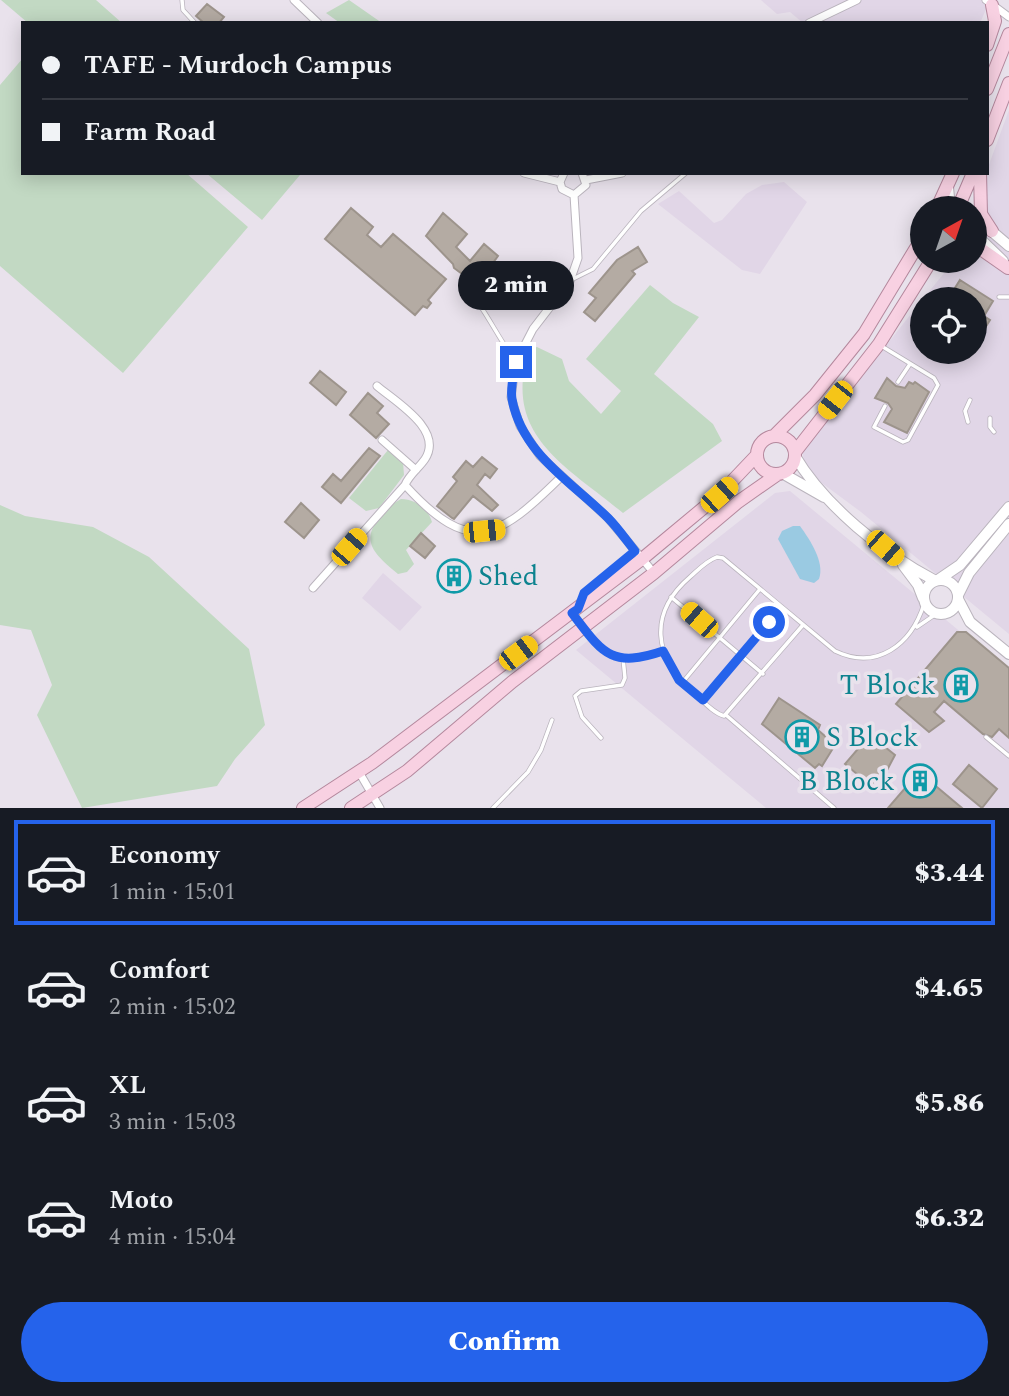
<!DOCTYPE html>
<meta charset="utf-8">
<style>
:root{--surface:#171b24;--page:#242831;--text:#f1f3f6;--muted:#9ea1a6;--line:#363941;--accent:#2563eb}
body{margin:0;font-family:Spectral,serif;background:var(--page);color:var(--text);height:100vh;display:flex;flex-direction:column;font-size:26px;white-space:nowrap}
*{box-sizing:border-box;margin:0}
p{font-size:23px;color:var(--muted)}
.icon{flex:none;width:38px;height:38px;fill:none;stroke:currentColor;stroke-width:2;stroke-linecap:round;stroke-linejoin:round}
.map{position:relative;height:808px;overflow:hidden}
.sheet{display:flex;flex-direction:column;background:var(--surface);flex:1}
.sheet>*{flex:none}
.guide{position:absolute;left:21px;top:21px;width:968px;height:154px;border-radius:0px;box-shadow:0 4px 18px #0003;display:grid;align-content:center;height:154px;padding:0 21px;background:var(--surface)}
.needle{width:46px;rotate:40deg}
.fabs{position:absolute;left:910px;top:196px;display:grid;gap:14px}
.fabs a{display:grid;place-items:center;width:77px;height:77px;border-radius:50%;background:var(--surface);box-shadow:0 4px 18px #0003;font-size:35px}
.end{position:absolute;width:32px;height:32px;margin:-16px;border:9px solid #2563eb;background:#fff;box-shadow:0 0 0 4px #fff}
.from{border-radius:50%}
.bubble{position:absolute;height:49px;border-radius:24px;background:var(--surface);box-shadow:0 4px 18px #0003;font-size:23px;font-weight:800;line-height:49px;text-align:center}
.car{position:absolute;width:21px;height:42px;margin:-21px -10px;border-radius:9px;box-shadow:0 0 5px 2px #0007;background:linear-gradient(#f5c518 24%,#345 0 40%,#f5c518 0 76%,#345 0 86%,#f5c518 0)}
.guide b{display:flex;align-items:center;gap:24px;height:66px;font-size:26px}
.guide b+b{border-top:2px solid var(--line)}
.guide i{width:18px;height:18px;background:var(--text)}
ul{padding:12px 0 0;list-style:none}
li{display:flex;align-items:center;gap:21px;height:105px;margin:0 14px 10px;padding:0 7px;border:4px solid transparent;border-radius:0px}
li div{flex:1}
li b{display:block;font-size:26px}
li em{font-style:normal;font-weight:800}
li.on{border-color:var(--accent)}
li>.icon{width:63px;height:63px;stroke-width:1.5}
.cta{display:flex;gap:14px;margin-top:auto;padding:14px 21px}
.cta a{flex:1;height:80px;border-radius:42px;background:var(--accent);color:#fff;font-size:28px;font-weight:800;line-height:80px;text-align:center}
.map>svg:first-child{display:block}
.built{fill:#e1d6e7}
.green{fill:#c2d9c3}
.water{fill:#9acae2}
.building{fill:#b4aba3;stroke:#9d948c;stroke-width:2}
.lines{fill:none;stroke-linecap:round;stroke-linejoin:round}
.lane-casing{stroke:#bab4bd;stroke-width:5}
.street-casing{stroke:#bab4bd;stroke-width:9}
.secondary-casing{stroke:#bab4bd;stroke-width:12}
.primary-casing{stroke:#b4889d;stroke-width:14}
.lane{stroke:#fff;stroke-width:3.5}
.street{stroke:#fff;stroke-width:7}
.secondary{stroke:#fff;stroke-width:10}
.primary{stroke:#f8d1e2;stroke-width:12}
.route{stroke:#2563eb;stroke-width:9}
.labels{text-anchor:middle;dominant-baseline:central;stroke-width:7;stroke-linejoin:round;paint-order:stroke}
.culture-label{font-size:28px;fill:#0d838f;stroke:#e9e2ec;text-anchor:start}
</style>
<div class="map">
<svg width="1009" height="808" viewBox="0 0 1009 808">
<rect width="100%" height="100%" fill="#e9e2ec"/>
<!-- built -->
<path class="built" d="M761 0H990L980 23H803L790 12 777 14Z
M1009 110V634L861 512 807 472 802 452 922 300V352H975V299H923L954 261H975L973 208Z
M784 182 807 202 760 274 742 270 658 204 679 191 714 223 722 220 746 194 762 185Z
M790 491 1009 672V808H766L576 650 775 493Z
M383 573 422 607 400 631 362 598Z"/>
<!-- green -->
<path class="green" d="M1 0H96L122 23H28Z
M349 0 382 23H340L326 13Z
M23 58V173H186L248 227 123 373 0 266V85Z
M206 173H298L300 175 262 220Z
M650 285 673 303 699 317 654 374 713 424 722 441 623 513C566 466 500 434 530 349L537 347 562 359 569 381 601 414 621 391 586 359Z
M388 450 403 462 404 475 379 508 366 511 349 498Z
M401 499C415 499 428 508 432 522L406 550 414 564 407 572 398 574C374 554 358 540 383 514 388 508 393 503 401 499Z
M0 505 25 516 93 527 149 557 249 649 265 725 235 759 217 786 82 808 37 715 52 685 31 630 0 625Z"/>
<!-- water -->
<path class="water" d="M793 526H800C810 540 825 562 819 579L814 583 800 579 778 539 782 531Z"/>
<!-- building -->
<path class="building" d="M207 4 224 17 219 23H204L196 16Z
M351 208 373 227 367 235 381 247 393 234 446 279 428 300 431 303 427 308 423 306 415 315 325 239Z
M443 213 467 234 456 247 470 261 484 244 498 256 477 285 454 268 453 264 426 236Z
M638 247 647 262 632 271 635 274 595 321 584 312 596 298 589 293 617 260Z
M960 280 993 301 984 316 990 320 981 334 975 330V299H948Z
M320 371 346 392 336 405 310 383Z
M887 378 896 386 905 388 909 382 913 384 915 382 929 392 907 433 884 422 892 409 888 403 875 398Z
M368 393 383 406 377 413 389 424 376 438 350 415Z
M369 448 380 456 341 503 322 487 333 474 341 481Z
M482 457 497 469 490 478 485 474 477 485 498 505 492 511 473 496 454 519 452 518 437 506 457 481 453 477 466 461 473 467Z
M301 503 319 520 304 538 285 522Z
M421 533 435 546 425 558 410 546Z
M457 565 464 572 451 586 444 580Z
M957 632H966L1009 668V738L999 729 992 737 983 734 944 701 934 712 944 721 929 732 896 704Z
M779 698 820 725 818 730 835 745 822 766 819 764 815 768 762 724Z
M870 735 895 755 886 772 870 785 845 764Z
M969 765 997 789 982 808 953 784Z
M919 772 962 808H888Z"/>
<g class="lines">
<defs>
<path id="lane" d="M182 0 183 10 195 23
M571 280 593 269 641 211 686 173
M461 284C482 300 497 338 515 360
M999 297H1009
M883 347 934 378 938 385 908 440 903 442 874 427 885 406
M898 382 910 364
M990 418V427L994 432
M968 422 965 411 970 400
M671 597 763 674
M581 600 584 593 634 552
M573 615C603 654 610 668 663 651
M803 625 724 716C713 713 703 701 694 693 653 658 648 613 690 577 699 569 706 561 717 557L723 558 835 651C877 671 911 645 924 604
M917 627 936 614
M682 683 760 589
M703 700 782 607
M726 715 834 808
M986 737 1009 756
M601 738 582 717 575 696 581 691 622 685 625 678 623 658
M493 808 528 772 541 750 552 720"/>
<path id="street" d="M294 0 318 23
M986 0 1009 17
M809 23 857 0
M524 173 560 182
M564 173 560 182 562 189 574 195 586 185 582 173
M586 180 622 173
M574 195 578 258 570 281 533 329 516 362 511 397 520 426 540 456 608 518 654 573
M377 386C396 402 444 430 425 459 419 468 409 475 405 485 471 558 499 538 561 477
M382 440 416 470
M313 588 405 485
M359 772 380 808"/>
<path id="secondary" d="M948 187 950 208
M975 217 1009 246
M975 234 1003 261
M795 456C823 504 885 555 934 580
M782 473 824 497
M903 565 918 585 923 598
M924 597a17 17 0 1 1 34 0a17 17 0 1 1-34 0Z
M938 580 960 565 1009 507
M958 595 969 573 1009 524
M958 599 970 622 1009 654"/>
<path id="primary" d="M987 45 995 21 992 5
M987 89 1009 34
M987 140 1009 83
M980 173 981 214 992 231
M937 208 953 173
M958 208 973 173
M975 245 1008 268
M757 455a19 19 0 1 1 38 0a19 19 0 1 1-38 0Z
M774 436 815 395 864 334 922 238
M795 452 879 344 931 261
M303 808 372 763 642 559 719 495 756 456
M351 808 407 771 512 682 654 573 738 502 778 474"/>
</defs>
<!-- lane casing -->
<use href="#lane" class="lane-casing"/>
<!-- street casing -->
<use href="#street" class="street-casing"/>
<!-- secondary casing -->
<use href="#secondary" class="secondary-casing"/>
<!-- primary casing -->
<use href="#primary" class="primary-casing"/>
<!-- lane -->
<use href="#lane" class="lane"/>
<!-- street -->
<use href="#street" class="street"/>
<!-- secondary -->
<use href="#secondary" class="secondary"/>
<!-- primary -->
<use href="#primary" class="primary"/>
</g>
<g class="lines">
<!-- route -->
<path class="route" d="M516 362C514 373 510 388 512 399 522 454 572 482 608 518 618 528 626 540 635 551L584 593 578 609 572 613C602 652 610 669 663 651L679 680 703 700 769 622"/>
</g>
<!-- icons -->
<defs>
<symbol id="building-ring" viewBox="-11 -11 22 22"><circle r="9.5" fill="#e9e2ec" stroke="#0f9aa8" stroke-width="1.5"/><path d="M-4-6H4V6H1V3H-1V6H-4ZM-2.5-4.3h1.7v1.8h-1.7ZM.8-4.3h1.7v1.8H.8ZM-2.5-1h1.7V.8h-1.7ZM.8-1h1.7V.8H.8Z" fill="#0f9aa8"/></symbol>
</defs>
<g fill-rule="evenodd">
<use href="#building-ring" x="435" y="557" width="38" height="38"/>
<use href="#building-ring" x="942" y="666" width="38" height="38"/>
<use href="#building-ring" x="783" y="718" width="38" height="38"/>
<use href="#building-ring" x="901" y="762" width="38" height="38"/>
</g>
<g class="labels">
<!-- culture labels -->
<g class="culture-label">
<text x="478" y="576">Shed</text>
<text x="936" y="685" text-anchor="end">T Block</text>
<text x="826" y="737">S Block</text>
<text x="895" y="781" text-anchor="end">B Block</text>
</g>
</g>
</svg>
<div class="fabs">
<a><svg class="needle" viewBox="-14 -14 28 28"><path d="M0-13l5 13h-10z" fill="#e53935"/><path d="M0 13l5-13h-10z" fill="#9ea1a6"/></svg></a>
<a><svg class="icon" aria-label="locate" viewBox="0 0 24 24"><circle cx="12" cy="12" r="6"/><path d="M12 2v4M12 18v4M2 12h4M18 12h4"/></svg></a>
</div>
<i class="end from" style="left:769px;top:622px"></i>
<i class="end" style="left:516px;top:362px"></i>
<div class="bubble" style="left:458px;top:261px;width:116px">2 min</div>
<i class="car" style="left:835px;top:400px;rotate:218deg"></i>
<i class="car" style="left:719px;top:495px;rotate:48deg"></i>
<i class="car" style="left:484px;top:531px;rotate:84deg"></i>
<i class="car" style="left:349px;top:547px;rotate:41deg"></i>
<i class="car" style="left:885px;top:548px;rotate:131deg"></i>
<i class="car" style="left:699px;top:620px;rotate:311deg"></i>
<i class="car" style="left:518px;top:653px;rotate:53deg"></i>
<div class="guide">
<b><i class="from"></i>TAFE - Murdoch Campus</b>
<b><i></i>Farm Road</b>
</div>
</div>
<section class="sheet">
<ul>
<li class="on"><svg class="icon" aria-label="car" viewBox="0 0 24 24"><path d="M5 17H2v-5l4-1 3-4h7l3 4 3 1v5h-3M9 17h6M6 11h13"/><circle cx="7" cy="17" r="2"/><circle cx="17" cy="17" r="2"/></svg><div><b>Economy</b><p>1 min · 15:01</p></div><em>$3.44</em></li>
<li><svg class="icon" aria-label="car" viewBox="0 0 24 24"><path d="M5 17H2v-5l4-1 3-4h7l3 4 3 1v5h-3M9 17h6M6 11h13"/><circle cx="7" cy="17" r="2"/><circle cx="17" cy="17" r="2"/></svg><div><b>Comfort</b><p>2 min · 15:02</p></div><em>$4.65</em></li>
<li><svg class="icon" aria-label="car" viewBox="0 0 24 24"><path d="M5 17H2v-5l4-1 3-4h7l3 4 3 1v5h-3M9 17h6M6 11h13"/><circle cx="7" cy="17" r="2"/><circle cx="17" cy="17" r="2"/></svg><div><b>XL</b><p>3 min · 15:03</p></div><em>$5.86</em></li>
<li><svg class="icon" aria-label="car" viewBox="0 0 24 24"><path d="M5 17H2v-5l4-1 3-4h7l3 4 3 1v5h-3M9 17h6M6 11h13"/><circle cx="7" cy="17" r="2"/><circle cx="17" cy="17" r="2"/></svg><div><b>Moto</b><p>4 min · 15:04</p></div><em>$6.32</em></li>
</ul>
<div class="cta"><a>Confirm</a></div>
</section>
